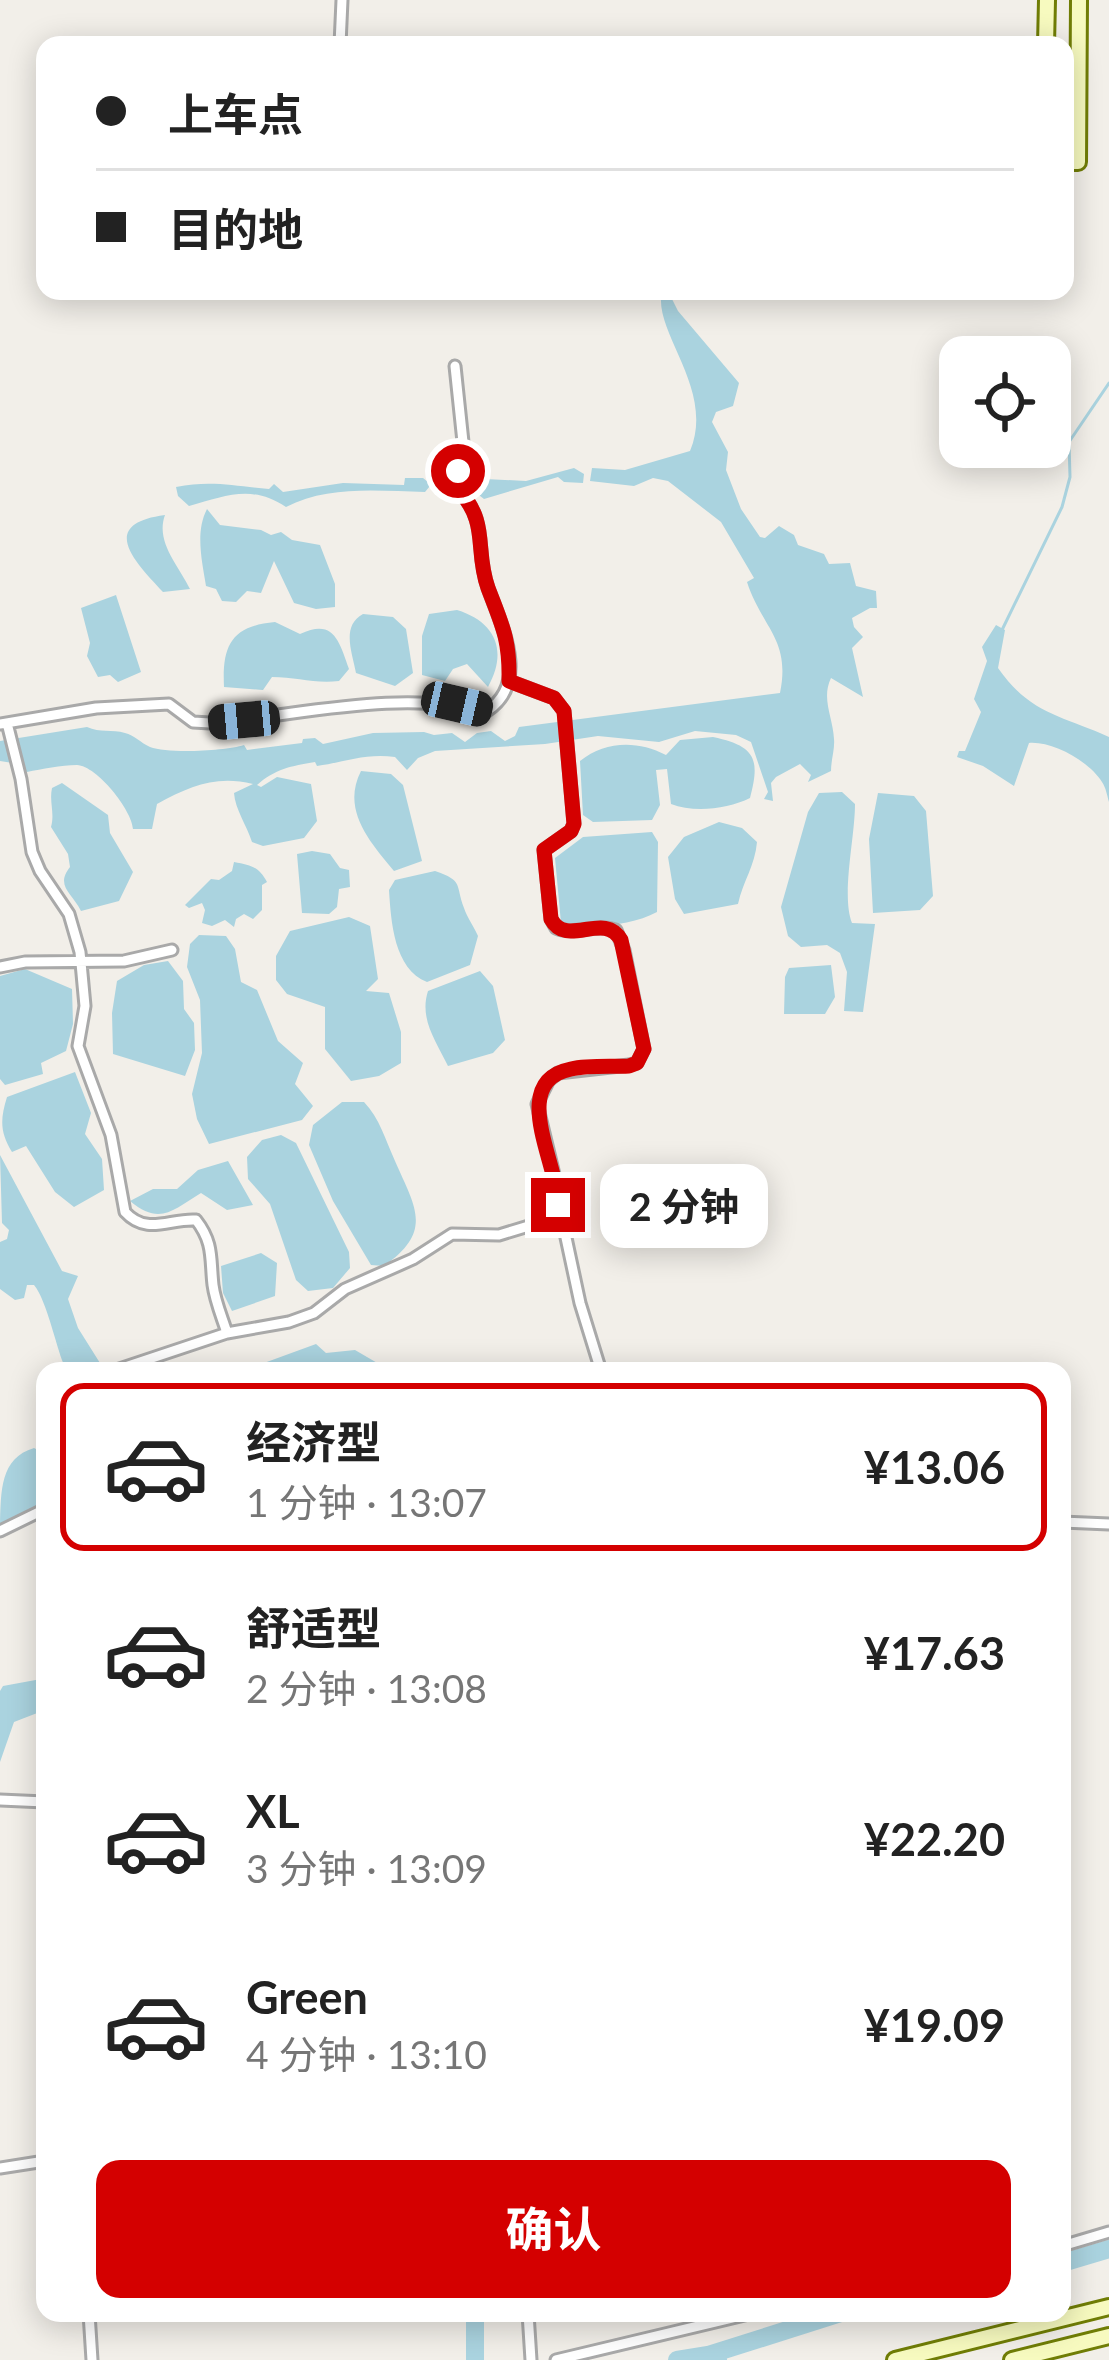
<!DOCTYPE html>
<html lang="zh">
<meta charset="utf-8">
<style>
:root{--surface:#fff;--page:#f6f6f6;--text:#222;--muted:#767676;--line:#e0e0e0;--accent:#d40000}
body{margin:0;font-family:Lato,"Noto Sans SC",sans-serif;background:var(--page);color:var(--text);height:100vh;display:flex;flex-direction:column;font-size:45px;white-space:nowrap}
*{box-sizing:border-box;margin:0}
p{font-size:39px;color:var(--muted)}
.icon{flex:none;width:66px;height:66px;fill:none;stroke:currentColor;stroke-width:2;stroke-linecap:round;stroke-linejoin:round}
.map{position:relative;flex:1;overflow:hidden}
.drawer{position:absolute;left:36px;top:1362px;width:1035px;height:960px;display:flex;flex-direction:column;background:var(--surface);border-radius:24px;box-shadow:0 6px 30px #0003}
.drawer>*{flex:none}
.top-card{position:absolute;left:36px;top:36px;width:1038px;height:264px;border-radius:24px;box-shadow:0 6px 30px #0003;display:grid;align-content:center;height:264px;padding:0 60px;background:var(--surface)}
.controls{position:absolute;left:939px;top:336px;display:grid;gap:24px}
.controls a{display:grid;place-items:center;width:132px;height:132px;border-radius:24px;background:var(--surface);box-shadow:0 6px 30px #0003;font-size:60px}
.end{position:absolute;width:54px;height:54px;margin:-27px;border:15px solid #d40000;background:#fff;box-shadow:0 0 0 6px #fff}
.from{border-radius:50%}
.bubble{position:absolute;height:84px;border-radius:24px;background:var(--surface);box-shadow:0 6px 30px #0003;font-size:39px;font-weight:700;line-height:84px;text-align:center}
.car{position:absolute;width:36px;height:72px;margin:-36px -18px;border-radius:15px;box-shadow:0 0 9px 3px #0007;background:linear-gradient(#222 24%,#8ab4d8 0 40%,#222 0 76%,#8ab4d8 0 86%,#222 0)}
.top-card b{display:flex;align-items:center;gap:42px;height:114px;font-size:45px}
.top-card b+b{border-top:3px solid var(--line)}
.top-card i{width:30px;height:30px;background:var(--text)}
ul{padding:21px 0 0;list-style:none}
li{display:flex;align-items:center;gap:36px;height:168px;margin:0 24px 18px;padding:0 36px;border:6px solid transparent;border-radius:24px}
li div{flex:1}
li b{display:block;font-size:45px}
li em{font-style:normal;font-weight:700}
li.on{border-color:var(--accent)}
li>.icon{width:108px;height:108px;stroke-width:1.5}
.button{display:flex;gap:24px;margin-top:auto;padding:24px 60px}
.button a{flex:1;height:138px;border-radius:24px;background:var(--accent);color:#fff;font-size:48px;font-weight:700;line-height:138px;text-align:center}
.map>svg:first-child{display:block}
.water{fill:#aad3df}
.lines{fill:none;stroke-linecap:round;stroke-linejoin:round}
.stream{stroke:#aad3df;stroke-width:3}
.river{stroke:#aad3df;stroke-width:18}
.street-casing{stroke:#a9a9a9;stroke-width:15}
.secondary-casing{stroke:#707d05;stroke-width:20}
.street{stroke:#fff;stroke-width:9}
.secondary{stroke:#f7fabf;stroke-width:14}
.route{stroke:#d40000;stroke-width:15}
</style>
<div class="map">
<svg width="1109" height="2360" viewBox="0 0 1109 2360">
<rect width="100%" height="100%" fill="#f2efe9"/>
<!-- water -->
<path class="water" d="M662 291H668L678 311 739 383 733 406 716 412 712 422 728 452 726 470 741 509 760 537 765 538 779 526 794 535 798 545 824 554 829 564 850 563 856 586 876 591 877 608H870L852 618 854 627 863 637 852 648 863 697 831 678C821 699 833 717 834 739 835 749 831 760 831 771L808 782 811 775 800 764 776 777 771 783 773 801 764 799 768 792 751 742 736 735 695 731 659 742 598 736 545 744 435 751 418 758 407 770 395 757C366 753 345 762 317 766L315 762C291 766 275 769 257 785L261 787 277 777 311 784 317 821 304 838 263 846 252 842C247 826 235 809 234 793L253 784C216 775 190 786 157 804L152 829H133C132 810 97 766 77 765 61 765 42 769 27 772L19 764 0 761V741L87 727C100 733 112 729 125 733 134 735 141 743 150 747 168 754 225 751 244 745L247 750 302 743 303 739 315 738 323 744 373 733 424 732 434 735 452 733 465 742 477 733 491 731 505 741 515 736 519 727 780 693C791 639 762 628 747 582L754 578 721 522 668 481 653 478 634 486 590 481 592 468 625 470 690 451C716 389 652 332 662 291Z
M574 468 584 474 583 483 564 482 558 477 484 499C465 483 453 480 430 486L425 492C379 491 328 485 286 507 251 484 226 496 189 506L178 496 176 487C211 480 234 486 269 489L274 484 283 492 343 483 404 485 405 478H423L428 482 465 478 526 481Z
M207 509 220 525 261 530 271 535 281 532 292 540 320 545 335 584V607L316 609 294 603 274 561 261 593 247 591 236 602 222 601 216 589 206 586C202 561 195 532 207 509Z
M165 515C155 542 179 566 190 589L163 592C135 562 97 524 165 515Z
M116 595 141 672 118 682 110 675 98 677 87 656 90 643 81 608Z
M457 610C496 622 508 651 488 687L467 664 453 669 445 681 422 675V636L429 614Z
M363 614 393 617 406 629 413 673 395 686 356 673C352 652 341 626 363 614Z
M275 622 300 634C334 618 339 641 349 669L339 681C315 684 296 677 272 677L263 690 224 687C222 646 231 626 275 622Z
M996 625 1005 630 998 668C1031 715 1061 715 1109 737V802C1107 795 1106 788 1102 782 1089 761 1052 741 1029 743L1014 786 983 766 957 757 959 751H965L981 712 974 699 987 661 982 647Z
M713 737C754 746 761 757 750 798 728 809 694 813 671 804L667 769 656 770 660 805 652 820 593 822 583 815 580 761C605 741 637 740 666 755L680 740Z
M361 771 391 774 403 785 422 861 394 871C370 842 341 810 361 771Z
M62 783 108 815 110 833 133 872 119 901 81 911C72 893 55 886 70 867L68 854 51 827C55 813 49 802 52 788Z
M842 792 855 804C855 838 841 895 852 923L875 924 863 1012 844 1011 847 972 840 953 827 945 801 947 788 936 781 907 808 812 819 793Z
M878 793 914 796 926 811 933 896 920 910 873 913 869 839Z
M719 822 742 828 757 842C755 866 743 881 738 904L684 914 675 899 668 857 684 837Z
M652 832 658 842 657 912C631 926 591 929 561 923L555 858 583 837Z
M312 851 330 854 340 868 349 870 350 887 339 889 337 907 329 914 302 913 297 854Z
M234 862C251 865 259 867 267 882L262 885V910L253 919 244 914 236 919 234 927 225 920 212 926 202 923 205 910 202 903 189 908 185 905 211 879 219 880 232 871Z
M435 871C464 881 455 884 464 908 467 917 474 927 478 936L470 965 427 982C394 969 391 922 389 890L395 880Z
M349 917 370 926 378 979 366 991 389 993 401 1032V1063L379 1076 351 1081 325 1049V1007L287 994 276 980V956L290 931Z
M199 935 226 936 235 949 241 982 257 990 278 1041 303 1063 295 1084 313 1106 302 1120 209 1144 197 1119 192 1094 202 1053 200 1000 187 967 190 944Z
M168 961 183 981 184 1009 194 1023 195 1050 185 1076 113 1054 112 1013 117 981 144 965Z
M831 965 835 997 825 1014H784L785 977 789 968Z
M25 969 72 989 73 1024 66 1051 41 1063 43 1074 5 1085 0 1079V976Z
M480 971 493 986 505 1040 493 1053 448 1066C436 1041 419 1019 428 991Z
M75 1072 91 1113 85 1134 102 1159 104 1190 74 1207 55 1192 26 1146 12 1152C0 1132 0 1120 7 1097Z
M342 1102H364C380 1119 385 1139 395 1161 415 1207 434 1231 384 1266L371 1265 333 1201 309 1145 313 1125Z
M281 1135 296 1143 349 1252 350 1268 333 1288 308 1291 296 1280 270 1204 248 1179 247 1157 262 1140Z
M0 1155 62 1271 78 1276 68 1299 78 1328 105 1371C98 1371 72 1369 66 1367 60 1364 48 1301 34 1285H27L24 1298 15 1300 0 1289V1242L7 1239 9 1230 2 1223Z
M228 1161 253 1205 227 1210 201 1193C173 1210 160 1226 130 1201L153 1189H177L198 1170Z
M261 1253 277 1263 275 1296 232 1311 223 1293 221 1266Z
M316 1344 326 1353 355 1350 379 1364 375 1371H268L264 1363Z
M34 1448 42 1452C46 1475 45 1493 37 1514L0 1525C1 1491 0 1458 34 1448Z
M43 1674 45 1710 14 1722 0 1762V1691L3 1686 41 1679Z"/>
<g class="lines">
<!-- stream -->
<path class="stream" d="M1002 630 1062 507 1070 477 1069 442 1109 383"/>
<!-- river -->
<path class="river" d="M1062 2263 1109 2249
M708 2355 841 2313
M475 2360V2313
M677 2360 708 2355 718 2360"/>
<defs>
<path id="street" d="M340 45 342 0
M509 681 554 698 564 711 574 823 571 831 544 850 551 919 556 928C575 936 596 923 616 930L624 950 644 1049 637 1063 629 1065 558 1073 549 1080 537 1104 558 1191 555 1218 565 1233 580 1303 601 1371
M7 723 21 779 32 852 40 871 69 914 80 952 85 1006 78 1046 111 1135 125 1212C147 1236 170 1218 196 1220 214 1243 210 1259 213 1285 215 1301 222 1317 227 1333
M0 724 96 708 169 704 193 722 210 723C303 715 394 690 487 711 531 682 501 624 488 588 474 548 490 524 458 489L463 442 455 366
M0 967 25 962 124 961 172 950
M113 1371 227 1333 289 1322 314 1313 345 1289 413 1259 452 1234 499 1235 555 1218
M1062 1522 1109 1524
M0 1531 45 1509
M0 1800 45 1802
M0 2168 45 2161
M1062 2246 1109 2232
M89 2313 92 2360
M528 2313 531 2360
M556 2360 753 2313"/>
<path id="secondary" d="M1046 45 1047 0
M1065 162H1078L1079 0
M895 2360 1109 2307
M1012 2360 1109 2336"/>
</defs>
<!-- street casing -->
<use href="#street" class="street-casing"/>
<!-- secondary casing -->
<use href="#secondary" class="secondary-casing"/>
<!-- street -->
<use href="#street" class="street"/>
<!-- secondary -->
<use href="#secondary" class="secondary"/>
</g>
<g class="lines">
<!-- route -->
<path class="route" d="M458 471V489C490 524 474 549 488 588 502 625 510 639 509 681L554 698 564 711 574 824 571 831 544 850 551 919C567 949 604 910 621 940L644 1049 637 1063 629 1066C610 1067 589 1065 571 1069 507 1082 559 1165 558 1205"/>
</g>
</svg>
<div class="controls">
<a><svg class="icon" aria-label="locate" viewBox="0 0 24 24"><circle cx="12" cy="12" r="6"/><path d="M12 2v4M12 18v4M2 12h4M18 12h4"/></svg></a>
</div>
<i class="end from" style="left:458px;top:471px"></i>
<i class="end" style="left:558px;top:1205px"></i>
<div class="bubble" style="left:600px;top:1164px;width:168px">2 分钟</div>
<i class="car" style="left:457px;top:704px;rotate:103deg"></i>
<i class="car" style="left:244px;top:720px;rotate:265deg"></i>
<div class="top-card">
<b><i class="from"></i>上车点</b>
<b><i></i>目的地</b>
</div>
<section class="drawer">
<ul>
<li class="on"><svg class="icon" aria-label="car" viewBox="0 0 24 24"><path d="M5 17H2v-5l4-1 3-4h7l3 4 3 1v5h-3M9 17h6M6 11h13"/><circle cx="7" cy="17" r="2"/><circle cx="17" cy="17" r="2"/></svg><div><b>经济型</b><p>1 分钟 · 13:07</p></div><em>¥13.06</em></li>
<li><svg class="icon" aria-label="car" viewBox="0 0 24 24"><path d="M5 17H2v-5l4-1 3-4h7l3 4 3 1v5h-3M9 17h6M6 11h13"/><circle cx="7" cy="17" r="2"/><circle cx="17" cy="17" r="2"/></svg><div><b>舒适型</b><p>2 分钟 · 13:08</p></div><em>¥17.63</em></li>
<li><svg class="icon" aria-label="car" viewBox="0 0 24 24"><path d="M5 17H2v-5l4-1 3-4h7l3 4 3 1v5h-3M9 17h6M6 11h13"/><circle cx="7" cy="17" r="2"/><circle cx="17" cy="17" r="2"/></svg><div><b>XL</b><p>3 分钟 · 13:09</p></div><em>¥22.20</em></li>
<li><svg class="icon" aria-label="car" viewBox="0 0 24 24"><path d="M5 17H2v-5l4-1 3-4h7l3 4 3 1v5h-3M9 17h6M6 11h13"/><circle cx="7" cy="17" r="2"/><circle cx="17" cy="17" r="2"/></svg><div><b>Green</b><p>4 分钟 · 13:10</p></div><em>¥19.09</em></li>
</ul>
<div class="button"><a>确认</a></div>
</section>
</div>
